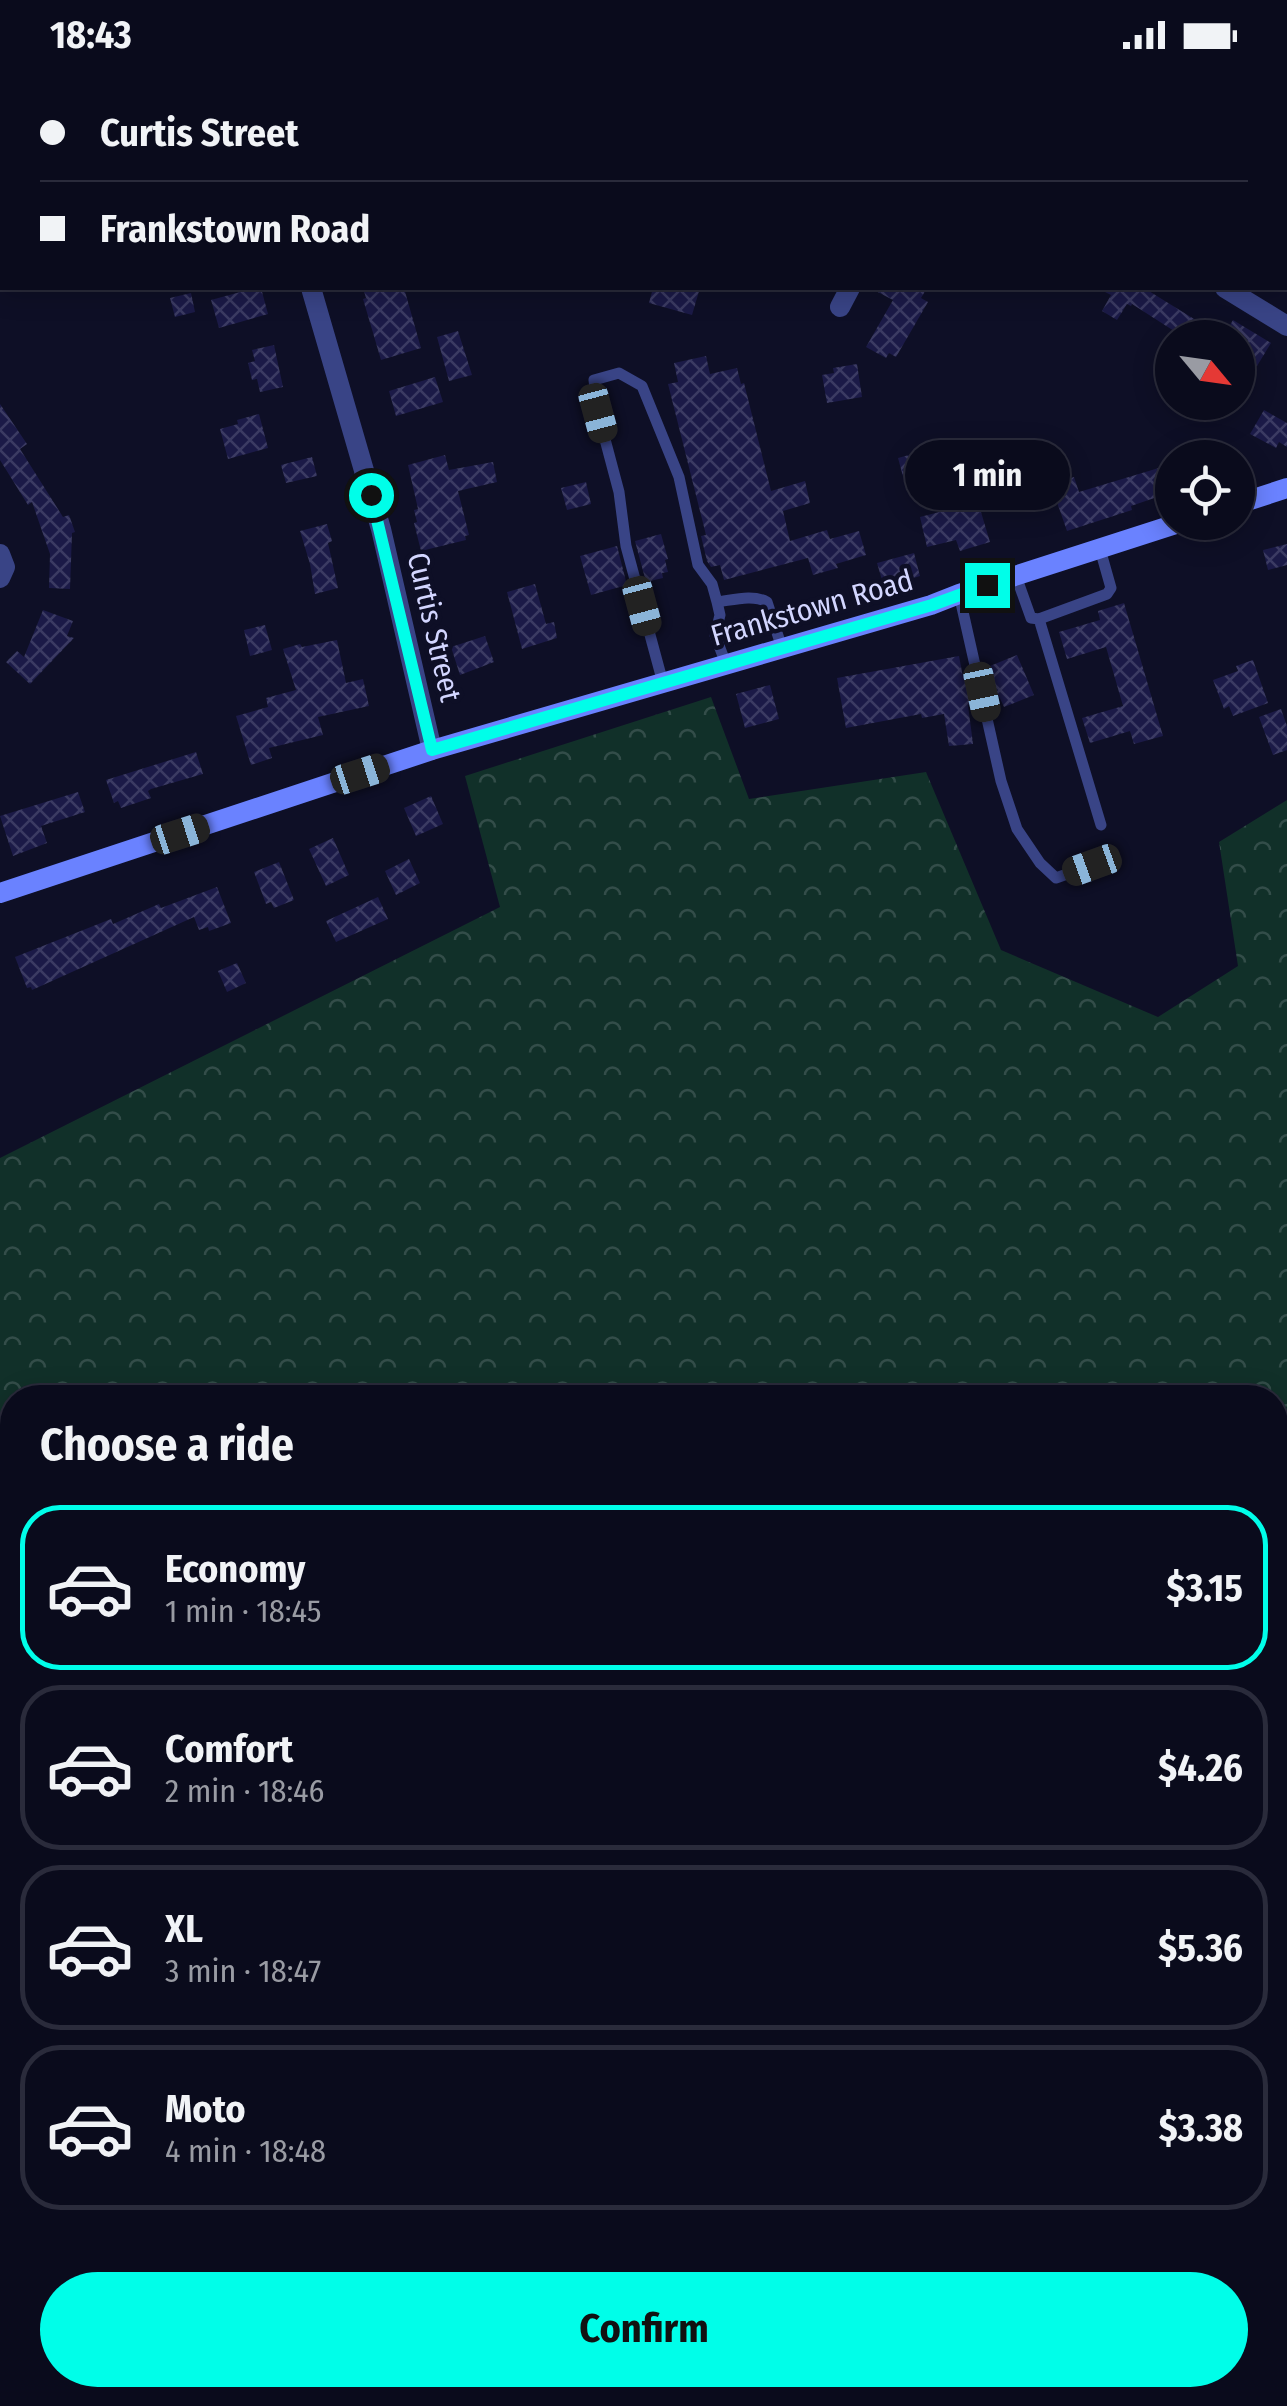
<!DOCTYPE html>
<meta charset="utf-8">
<style>
:root{--surface:#0a0b1c;--page:#131425;--text:#f1f3f6;--muted:#999ba3;--line:#2a2b3b;--accent:#00fee9}
body{margin:0;font-family:"Fira Sans Condensed",sans-serif;background:var(--page);color:var(--text);height:100vh;display:flex;flex-direction:column;font-size:38px;white-space:nowrap}
*{box-sizing:border-box;margin:0}
p{font-size:32px;color:var(--muted)}
.icon{flex:none;width:55px;height:55px;fill:none;stroke:currentColor;stroke-width:2;stroke-linecap:round;stroke-linejoin:round}
.map{position:relative;flex:1;overflow:hidden}
.drawer{position:absolute;left:0px;top:1315px;width:1288px;height:1022px;display:flex;flex-direction:column;background:var(--surface);border-radius:40px 40px 0 0;box-shadow:0 5px 25px #0003,0 0 0 2px var(--line)}
.drawer>*{flex:none}
.top-card{position:absolute;left:0px;top:0px;width:1288px;height:220px;box-shadow:0 5px 25px #0003,0 0 0 2px var(--line);display:grid;align-content:center;height:220px;padding:0 40px;background:var(--surface)}
.needle{width:65px;rotate:119deg}
.tools{position:absolute;left:1155px;top:250px;display:grid;gap:20px}
.tools a{display:grid;place-items:center;width:100px;height:100px;border-radius:50%;background:var(--surface);box-shadow:0 5px 25px #0003,0 0 0 2px var(--line);font-size:50px}
.end{position:absolute;width:45px;height:45px;margin:-22px;border:12px solid #00fee9;background:#111;box-shadow:0 0 0 5px #111}
.from{border-radius:50%}
.bubble{position:absolute;height:70px;border-radius:35px;background:var(--surface);box-shadow:0 5px 25px #0003,0 0 0 2px var(--line);font-size:32px;font-weight:700;line-height:70px;text-align:center}
.car{position:absolute;width:30px;height:60px;margin:-30px -15px;border-radius:12px;box-shadow:0 0 8px 2px #0007;background:linear-gradient(#222 24%,#8ab4d8 0 40%,#222 0 76%,#8ab4d8 0 86%,#222 0)}
.top-card b{display:flex;align-items:center;gap:35px;height:95px;font-size:38px}
.top-card b+b{border-top:2px solid var(--line)}
.top-card i{width:25px;height:25px;background:var(--text)}
ul{padding:0;list-style:none}
li{display:flex;align-items:center;gap:30px;height:165px;margin:0 20px 15px;padding:0 20px;border:5px solid var(--line);border-radius:40px}
li div{flex:1}
li b{display:block;font-size:38px}
li em{font-style:normal;font-weight:700}
li.current{border-color:var(--accent)}
li>.icon{width:90px;height:90px;stroke-width:1.5}
h2{padding:0 40px;font-size:45px;line-height:120px}
.primary-button{display:flex;gap:20px;margin-top:auto;padding:20px 40px}
.primary-button a{flex:1;height:115px;border-radius:60px;background:var(--accent);color:#111;font-size:40px;font-weight:700;line-height:115px;text-align:center}
.status{display:flex;justify-content:space-between;align-items:center;height:70px;padding:0 50px;background:var(--surface);direction:ltr}
.status svg{height:28px;fill:currentColor}
.map>svg:first-child{display:block}
.forest{fill:url(#forest-crowns)}
.lines{fill:none;stroke-linecap:round;stroke-linejoin:round}
.stream{stroke:#0b2c48;stroke-width:6}
.building{fill:url(#building-cross-hatch)}
.lane{stroke:#394486;stroke-width:11}
.street{stroke:#394486;stroke-width:20}
.secondary{stroke:#6a82ff;stroke-width:20}
.primary{stroke:#a35aff;stroke-width:30}
.route{stroke:#00fee9;stroke-width:12}
.labels{text-anchor:middle;dominant-baseline:central;stroke-width:9;stroke-linejoin:round;paint-order:stroke}
.street-label{font-size:30px;fill:#d3d6ff;stroke:#0e0f26}
</style>
<div class="status"><b>18:43</b><svg viewBox="0 0 49 12"><path d="M0 12V9h3v3zM5 12V6h3v6zM10 12V3h3v9zM15 12V0h3v12zM26 1h20v11H26zM47 4h2v5h-2z"/></svg></div>
<div class="map">
<svg width="1287" height="2336" viewBox="0 0 1287 2336">
<defs>
<pattern id="forest-crowns" width="20" height="18" patternUnits="userSpaceOnUse" patternTransform="scale(2.5)"><rect width="20" height="18" fill="#113029"/><path d="M2 6a3 3 0 1 1 6 0M12 15a3 3 0 1 1 6 0" fill="none" stroke="#334d49"/></pattern>
<pattern id="building-cross-hatch" width="8" height="8" patternUnits="userSpaceOnUse" patternTransform="scale(2.5)"><rect width="8" height="8" fill="#1b1a47"/><path d="M0 0l8 8M0 8l8-8" fill="none" stroke="#3b3b63"/></pattern>
</defs>
<rect width="100%" height="100%" fill="#0e0f26"/>
<!-- forest -->
<path class="forest" d="M711 627 749 729 926 702 1001 880 1158 947 1238 896 1219 772 1287 730V2063L1275 2056V1328H12V1557L0 1550V1088L500 837 465 706Z
M1275 2156 1287 2161V2336H971L976 2325H1275Z"/>
<g class="lines">
<!-- stream -->
<path class="stream" d="M1275 2142 1287 2148"/>
</g>
<!-- building -->
<path class="building" d="M255 218H261L268 244 219 258 211 230Z
M363 218H404L421 278 381 290 363 229 366 228Z
M653 218H700L692 245 649 233Z
M870 218H927L921 228 928 232 896 287 889 283 886 288 866 277 893 230Z
M1097 218H1144L1207 257 1201 268H1185L1132 234 1131 236 1127 234 1117 250 1102 241 1111 225Z
M191 223 195 242 175 247 170 228Z
M1233 250 1271 273 1257 296 1238 284V268L1224 266Z
M458 261 472 305 449 311 437 267Z
M274 275 283 317 260 322 257 309 252 310 248 293 255 291 252 280Z
M706 286 710 304 737 298 741 314 744 313 771 421 805 411 810 433 783 441 790 471 827 460 830 469 859 461 866 485 836 494 838 498 813 505 808 488 724 510 720 495 711 497 707 491 701 466 706 465 668 314 678 312 674 293Z
M857 294 862 327 827 333 822 305 834 303 833 298Z
M435 307 443 332 396 346 389 321Z
M0 334 27 374 20 379 63 447 69 445 75 462 72 463 70 519 49 518 50 484 32 432 28 435 0 390Z
M1264 340 1287 353V377L1279 372 1276 378 1250 364Z
M259 344 268 378 228 389 220 359 238 354 237 350Z
M920 382 925 405 904 410 898 388Z
M445 385 449 400 493 392 497 412 458 421 469 465 465 466 466 470 421 481 414 453 417 452 414 440 418 439 408 395Z
M312 387 317 406 286 413 281 395Z
M1172 394V422L1131 436 1132 440 1067 461 1051 415 1074 407 1079 422Z
M586 412 591 434 567 440 561 418Z
M978 432 990 472 960 481 956 470 927 477 920 447Z
M327 454 332 471 328 473 338 518 315 524 310 494 300 461Z
M661 464 668 489 665 490 668 502 662 503 663 508 646 512 635 471Z
M1287 474V495L1268 500 1263 480Z
M617 476 627 515 591 525 580 486Z
M914 483 920 506 884 517 877 493Z
M535 514 546 554 554 552 557 568 522 579 507 522Z
M1124 533 1163 666 1134 674 1130 661 1090 673 1082 648 1123 636 1106 577 1067 589 1059 562 1100 550 1098 541Z
M43 540 73 551 67 566 74 568 30 614 6 592 17 581 24 587Z
M265 555 272 580 250 586 244 560Z
M485 566 494 592 460 605 451 577Z
M337 570 346 613 363 609 369 636 318 647 323 665 269 678 272 688 251 695 236 646 268 637 266 628 296 620 283 579 300 574 302 577Z
M1017 585 1034 625 1004 637 997 622 991 624 985 598Z
M959 586 963 607 968 606 974 632 968 635 973 674 949 676 944 644 922 648 921 644 846 658 837 608Z
M1253 590 1268 633 1233 646 1229 636 1224 639 1213 610 1238 601 1236 596Z
M770 615 779 649 745 658 736 624Z
M1281 639 1287 656V680L1273 685 1259 647Z
M196 682 203 704 151 719 148 721 151 728 121 738 118 731 114 733 106 710Z
M78 722 85 742 41 756 47 773 13 786 0 746Z
M431 726 443 754 416 766 404 738Z
M333 768 349 805 326 816 309 779Z
M409 789 420 813 396 825 385 801Z
M279 792 294 830 274 838 271 832 266 834 254 802Z
M217 817 231 853 209 861 208 857 199 860 194 847 32 920 31 917 27 918 15 887 111 849 113 854 159 834 161 838Z
M378 827 388 849 336 872 326 851Z
M237 893 246 913 227 922 218 901Z"/>
<g class="lines">
<!-- lane -->
<path class="lane" d="M1016 506 1031 548 1039 549 1107 524 1111 518 1100 479
M959 524 1001 711 1017 759 1040 793 1056 808 1092 795
M1039 549 1101 755
M726 594 715 565 720 545 717 532C733 530 753 524 767 532L782 578
M663 613 626 476 619 422 598 343 594 310 619 303 642 316 679 407 698 495 712 514 717 532"/>
<!-- street -->
<path class="street" d="M258 0 259 2
M1092 0 1097 2
M957 2 958 0
M311 218 381 459 432 680
M1225 218 1287 256
M840 237 850 218
M0 484 5 497 0 508
M0 1805 12 1797
M0 2133 12 2139
M29 2325 33 2336
M568 2325 583 2336
M214 2336 224 2325
M807 2336 813 2325"/>
<!-- secondary -->
<path class="secondary" d="M1238 434 1287 418
M0 823 432 680 931 535 959 524 1182 452"/>
<!-- primary -->
<path class="primary" d="M0 2019 12 2008
M1275 2104 1287 2110"/>
</g>
<g class="lines">
<!-- route -->
<path class="route" d="M371 425 432 680 932 535 987 515"/>
</g>
<g class="labels">
<!-- street labels -->
<g class="street-label">
<text transform="translate(812 538) rotate(-16)">Frankstown Road</text>
<text transform="translate(434 557) rotate(77)">Curtis Street</text>
</g>
</g>
</svg>
<div class="tools">
<a><svg class="needle" viewBox="-14 -14 28 28"><path d="M0-13l5 13h-10z" fill="#e53935"/><path d="M0 13l5-13h-10z" fill="#999ba3"/></svg></a>
<a><svg class="icon" aria-label="locate" viewBox="0 0 24 24"><circle cx="12" cy="12" r="6"/><path d="M12 2v4M12 18v4M2 12h4M18 12h4"/></svg></a>
</div>
<i class="end from" style="left:371px;top:425px"></i>
<i class="end" style="left:987px;top:515px"></i>
<div class="bubble" style="left:905px;top:370px;width:165px">1 min</div>
<i class="car" style="left:598px;top:343px;rotate:165deg"></i>
<i class="car" style="left:642px;top:536px;rotate:165deg"></i>
<i class="car" style="left:982px;top:622px;rotate:168deg"></i>
<i class="car" style="left:360px;top:704px;rotate:72deg"></i>
<i class="car" style="left:180px;top:764px;rotate:72deg"></i>
<i class="car" style="left:1092px;top:795px;rotate:250deg"></i>
<div class="top-card">
<b><i class="from"></i>Curtis Street</b>
<b><i></i>Frankstown Road</b>
</div>
<section class="drawer">
<h2>Choose a ride</h2>
<ul>
<li class="current"><svg class="icon" aria-label="car" viewBox="0 0 24 24"><path d="M5 17H2v-5l4-1 3-4h7l3 4 3 1v5h-3M9 17h6M6 11h13"/><circle cx="7" cy="17" r="2"/><circle cx="17" cy="17" r="2"/></svg><div><b>Economy</b><p>1 min · 18:45</p></div><em>$3.15</em></li>
<li><svg class="icon" aria-label="car" viewBox="0 0 24 24"><path d="M5 17H2v-5l4-1 3-4h7l3 4 3 1v5h-3M9 17h6M6 11h13"/><circle cx="7" cy="17" r="2"/><circle cx="17" cy="17" r="2"/></svg><div><b>Comfort</b><p>2 min · 18:46</p></div><em>$4.26</em></li>
<li><svg class="icon" aria-label="car" viewBox="0 0 24 24"><path d="M5 17H2v-5l4-1 3-4h7l3 4 3 1v5h-3M9 17h6M6 11h13"/><circle cx="7" cy="17" r="2"/><circle cx="17" cy="17" r="2"/></svg><div><b>XL</b><p>3 min · 18:47</p></div><em>$5.36</em></li>
<li><svg class="icon" aria-label="car" viewBox="0 0 24 24"><path d="M5 17H2v-5l4-1 3-4h7l3 4 3 1v5h-3M9 17h6M6 11h13"/><circle cx="7" cy="17" r="2"/><circle cx="17" cy="17" r="2"/></svg><div><b>Moto</b><p>4 min · 18:48</p></div><em>$3.38</em></li>
</ul>
<div class="primary-button"><a>Confirm</a></div>
</section>
</div>
